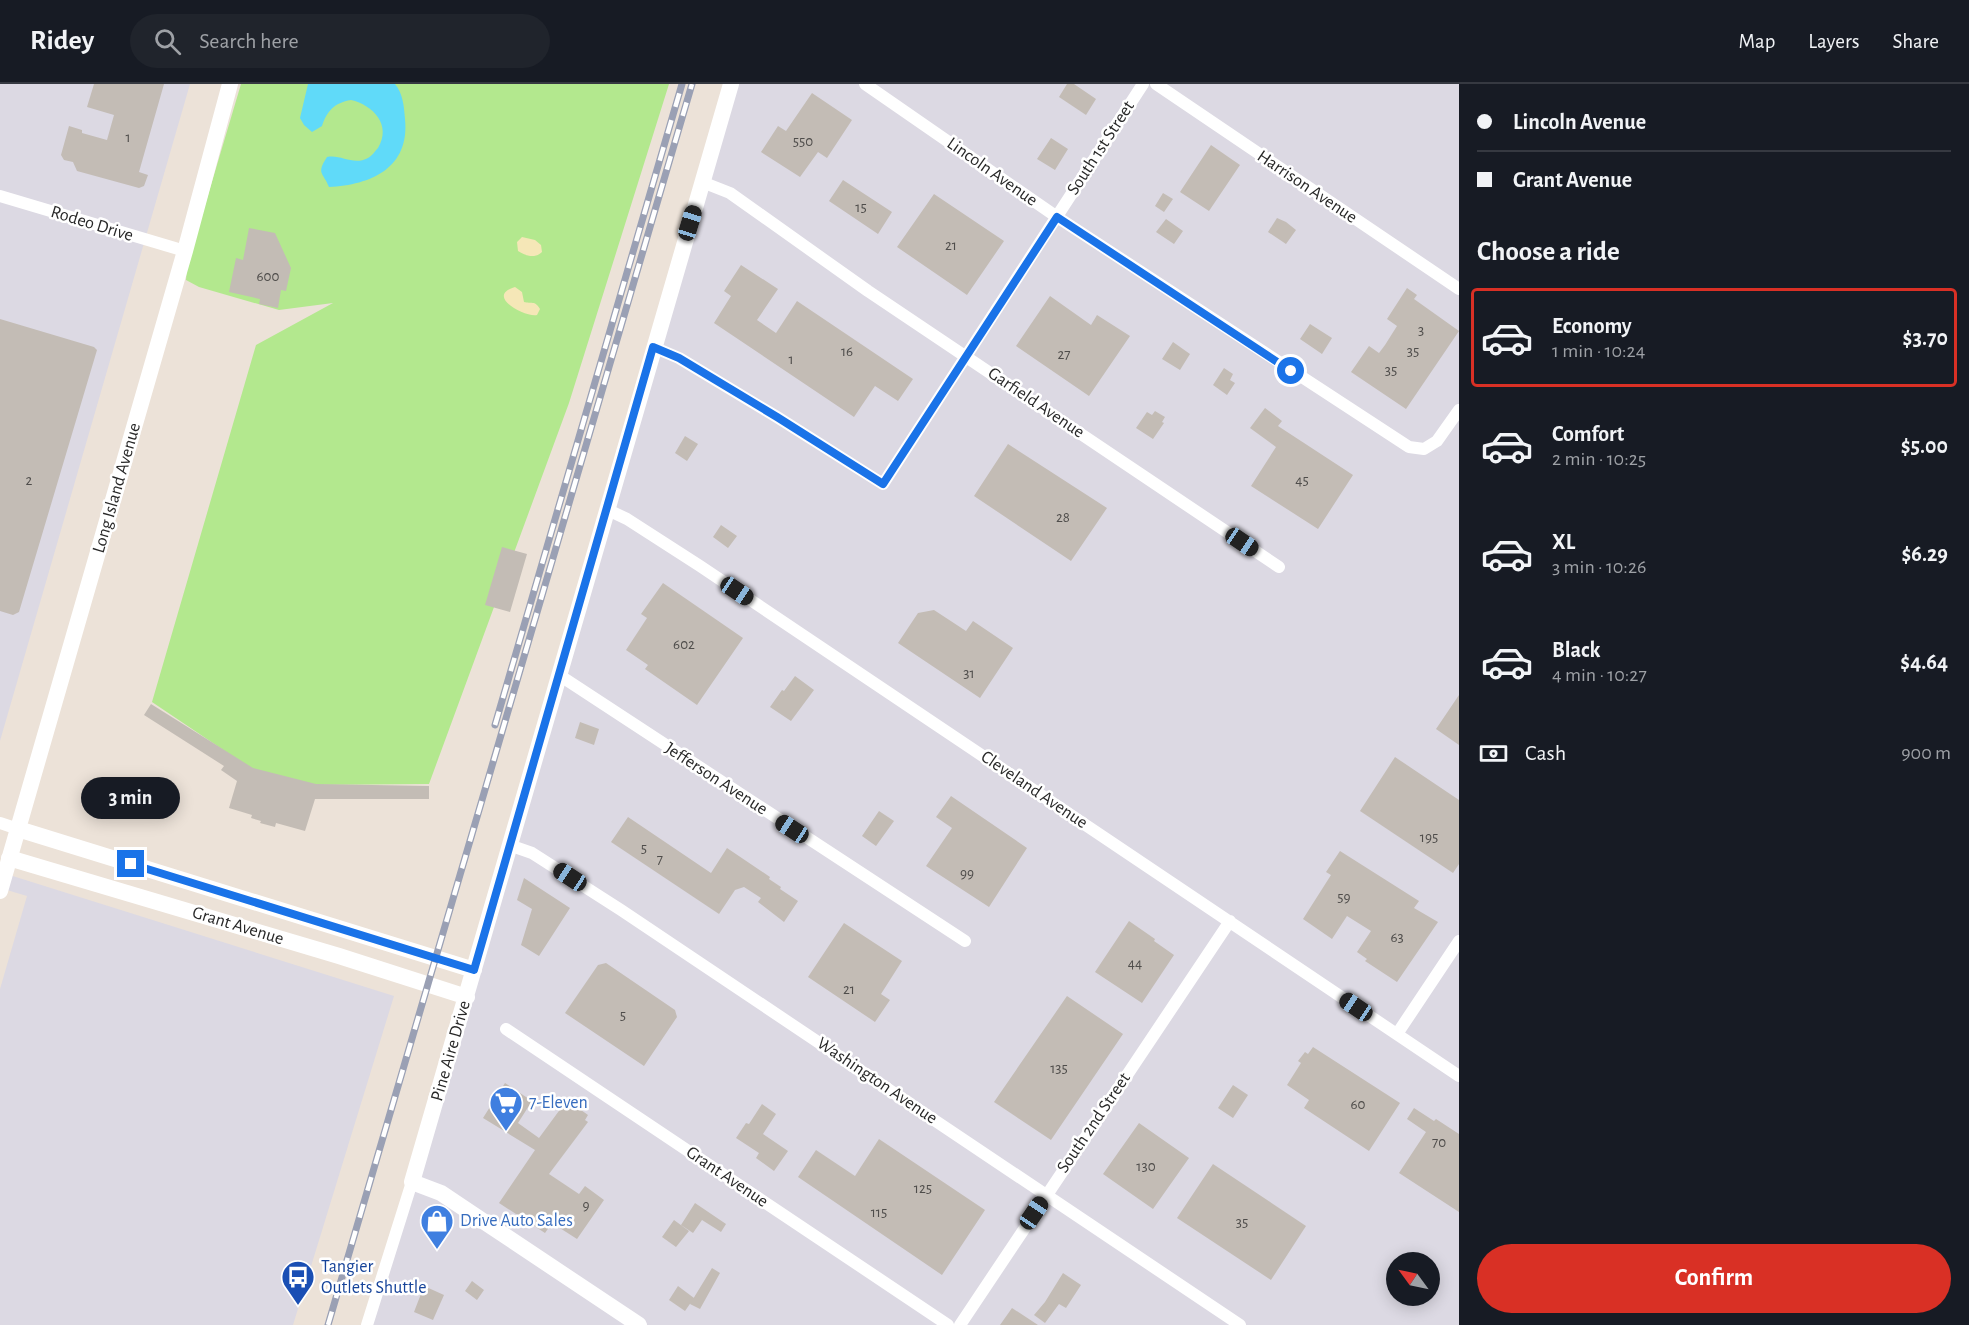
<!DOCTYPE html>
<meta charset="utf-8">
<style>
:root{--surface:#171b24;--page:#20242c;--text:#f1f3f6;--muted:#9ea1a6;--line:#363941;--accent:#d93025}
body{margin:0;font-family:"Alegreya Sans",sans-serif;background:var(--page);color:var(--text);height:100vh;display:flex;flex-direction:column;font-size:22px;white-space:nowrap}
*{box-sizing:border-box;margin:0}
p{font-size:20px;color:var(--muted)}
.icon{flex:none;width:33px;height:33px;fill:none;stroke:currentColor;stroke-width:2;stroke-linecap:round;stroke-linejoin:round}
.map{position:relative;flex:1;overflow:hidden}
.panel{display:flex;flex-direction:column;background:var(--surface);width:510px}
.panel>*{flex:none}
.guide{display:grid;align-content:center;height:132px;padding:0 18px;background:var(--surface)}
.needle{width:39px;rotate:303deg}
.controls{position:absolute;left:1386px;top:1168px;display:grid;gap:12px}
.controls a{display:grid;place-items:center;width:54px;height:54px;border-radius:50%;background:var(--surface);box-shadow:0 3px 15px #0003;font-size:30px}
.end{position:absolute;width:27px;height:27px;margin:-14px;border:8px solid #1a73e8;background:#fff;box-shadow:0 0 0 3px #fff}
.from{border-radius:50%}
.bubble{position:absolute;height:42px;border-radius:21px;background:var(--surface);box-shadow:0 3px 15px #0003;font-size:20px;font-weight:700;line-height:42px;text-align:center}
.car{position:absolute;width:18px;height:36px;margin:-18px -9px;border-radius:8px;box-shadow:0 0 4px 2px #0007;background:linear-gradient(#222 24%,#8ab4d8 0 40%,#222 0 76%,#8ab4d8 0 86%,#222 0)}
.guide b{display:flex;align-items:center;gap:21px;height:57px;font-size:22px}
.guide b+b{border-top:2px solid var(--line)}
.guide i{width:15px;height:15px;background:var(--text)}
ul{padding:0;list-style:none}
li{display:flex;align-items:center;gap:18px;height:99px;margin:0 12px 9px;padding:0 6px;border:3px solid transparent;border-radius:6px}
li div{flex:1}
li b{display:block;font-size:22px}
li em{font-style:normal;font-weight:700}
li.current{border-color:var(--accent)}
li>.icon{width:54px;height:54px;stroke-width:1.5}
h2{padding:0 18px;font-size:27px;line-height:72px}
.pay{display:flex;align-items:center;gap:15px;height:66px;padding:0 18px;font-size:22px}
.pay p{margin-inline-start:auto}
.action{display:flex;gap:12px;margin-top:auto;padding:12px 18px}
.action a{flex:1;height:69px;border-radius:36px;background:var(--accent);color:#fff;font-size:24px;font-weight:700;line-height:69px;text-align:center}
header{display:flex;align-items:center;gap:36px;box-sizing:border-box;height:84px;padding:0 30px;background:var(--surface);border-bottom:2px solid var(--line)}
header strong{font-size:28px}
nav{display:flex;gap:33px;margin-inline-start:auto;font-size:21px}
.search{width:420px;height:54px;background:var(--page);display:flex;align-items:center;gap:15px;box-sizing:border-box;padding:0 21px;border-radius:33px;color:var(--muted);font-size:22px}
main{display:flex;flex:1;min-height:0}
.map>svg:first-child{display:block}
.industrial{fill:#dcd9e3;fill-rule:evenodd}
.green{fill:#b3e88e}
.sand{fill:#f5e7b7}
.water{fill:#60daf9}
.building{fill:#c3bcb5}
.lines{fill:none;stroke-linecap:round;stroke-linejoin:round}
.street{stroke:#fff;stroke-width:12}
.secondary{stroke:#fff;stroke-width:16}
.rail-casing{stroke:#9aa0b4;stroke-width:7}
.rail{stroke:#fff;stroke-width:4.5;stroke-dasharray:14;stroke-linecap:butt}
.route{stroke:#1a73e8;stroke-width:8}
.labels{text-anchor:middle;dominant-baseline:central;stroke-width:5;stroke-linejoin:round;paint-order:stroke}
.number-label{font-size:15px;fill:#4f4d4b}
.street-label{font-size:18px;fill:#282828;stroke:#fff}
.shop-label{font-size:18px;fill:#366cbe;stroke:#fff;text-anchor:start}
.transit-label{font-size:18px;fill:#164399;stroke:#fff;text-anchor:start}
</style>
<header>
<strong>Ridey</strong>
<div class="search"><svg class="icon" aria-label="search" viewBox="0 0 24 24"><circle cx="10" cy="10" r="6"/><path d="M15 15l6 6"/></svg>Search here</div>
<nav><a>Map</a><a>Layers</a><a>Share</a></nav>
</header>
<main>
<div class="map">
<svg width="1459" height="1241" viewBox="0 0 1459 1241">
<rect width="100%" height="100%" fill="#ece2d8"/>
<!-- industrial -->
<path class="industrial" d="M0 0H190L0 657Z
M731 0H1459V1241H367ZM1396 1179H1430V1212H1396Z
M0 788 394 912 293 1241H0V905L27 812 0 804Z"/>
<!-- green -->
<path class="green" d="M241 0H669L569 319 429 700 307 701 250 684 152 618 256 261 333 219 279 226 199 203 186 196 187 182Z"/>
<!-- sand -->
<path class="sand" d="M522 153 535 156 541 161 542 168C535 175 526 172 518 167L517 158Z
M515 203 522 208 524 218C531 220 535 216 540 225L537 231C526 234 484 212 515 203Z"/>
<!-- water -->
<path class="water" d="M308 0H395C403 10 404 22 405 35 410 84 371 101 329 103 323 88 316 90 327 73 341 70 353 82 368 74 372 72 375 67 378 64 392 41 373 21 351 16 334 19 327 27 322 42L312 48 304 41 300 34Z"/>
<!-- building -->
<path class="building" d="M94 0H164L139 88 148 91 144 102 139 104 77 87 73 78 64 76 61 71 69 42 82 46V49L107 56 114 31 87 23Z
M1067 0H1074L1096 15 1086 31 1059 13Z
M812 9 852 36 827 74 818 68 800 93 761 68 778 42 786 47Z
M1051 54 1068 65 1055 86 1037 75Z
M1211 61 1240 81 1209 127 1180 108Z
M843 96 892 128 878 150 829 117Z
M1163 109 1173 115 1164 128 1155 122Z
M934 110 1004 157 967 211 897 163Z
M1277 134 1286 138 1296 146 1286 160 1268 148Z
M1166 135 1183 147 1174 160 1156 148Z
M249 144 275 149 291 184 286 207 281 206 278 224 259 220 260 215 229 208 236 174 243 176Z
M741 181 778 205 757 236 776 249 797 217 913 295 898 317 875 302 854 333 714 239 731 212 724 207Z
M1407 204 1417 211 1414 215 1459 247 1406 325 1351 288 1369 262 1379 269 1385 261 1397 242 1387 235Z
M1050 212 1091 241 1097 231 1130 252 1089 312 1016 262Z
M0 235 94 263 97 266 19 528 13 531 0 527Z
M1310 240 1332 254 1322 270 1300 255Z
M1173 258 1190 270 1180 286 1162 275Z
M1224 284 1233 290 1230 296 1235 299 1227 311 1213 301Z
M1265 324 1282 337 1278 342 1353 391 1318 445 1251 402 1276 363 1250 344Z
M1155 327 1165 333 1162 338 1164 339 1153 355 1136 344 1147 328 1152 331Z
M685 352 698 360 687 377 675 369Z
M1008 360 1107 424 1071 477 974 412Z
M721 441 737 452 728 464 713 453Z
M502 463 527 470 510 528 485 521Z
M663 499 743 554 697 621 645 585 648 581 626 566 647 534 641 530Z
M934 526 966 547 973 537 1013 564 980 614 898 559 918 529Z
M795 592 814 606 791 637 770 623 782 606 784 607Z
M1459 611V661L1436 645Z
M151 620 253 684 316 700 429 702V715H315L305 747 276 739 275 743 260 739 261 737 251 734 252 731 229 724 237 697 221 686 224 682 144 631Z
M580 638 599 645 594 661 575 654Z
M1395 673 1459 716V780L1453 789 1360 727Z
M951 712 1027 764 989 823 926 782 952 744 936 733Z
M879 727 894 737 876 762 862 752Z
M628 733 711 789 727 764 770 793 769 795 781 803 780 805 798 817 784 838 758 818 761 814 744 803 735 806 719 830 611 758Z
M1340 767 1419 817 1414 824 1438 838 1397 898 1365 877 1367 875 1357 868 1371 847 1347 832 1332 855 1303 835 1331 791 1326 788Z
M524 794 570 824 539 872 521 861 532 825 517 816Z
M1129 837 1155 855 1154 857 1174 871 1142 919 1095 888Z
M844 839 902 877 881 910 890 916 875 938 808 893Z
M606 879 675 926 677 933 644 982 565 929 598 881Z
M1067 912 1123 950 1051 1056 994 1018Z
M1313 963 1400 1019 1369 1067 1304 1024 1309 1016 1287 1001 1301 979 1298 977 1305 968 1308 970Z
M505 999 532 1017 518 1039 539 1054 567 1016 588 1031 585 1036 588 1038 549 1090 579 1110 585 1102 604 1116 577 1155 552 1139 545 1149 499 1119 535 1066 483 1034Z
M1233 1001 1248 1011 1233 1034 1218 1024Z
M762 1020 776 1030 763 1050 788 1067 774 1087 756 1074 759 1069 736 1054 746 1039 749 1040Z
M1414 1024 1434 1037 1436 1035 1459 1050V1128L1399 1089 1426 1048 1407 1035Z
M1139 1039 1189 1074 1153 1125 1103 1090Z
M879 1055 985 1126 942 1191 798 1093 816 1066 855 1092Z
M1213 1080 1306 1142 1271 1196 1177 1134Z
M695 1119 726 1140 721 1148 702 1136 693 1149 681 1141Z
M674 1136 689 1147 676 1163 662 1153Z
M712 1184 720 1189 700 1225 690 1220Z
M1063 1189 1081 1201 1066 1224 1059 1220 1045 1239 1034 1231 1045 1218Z
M472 1197 484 1206 477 1216 465 1207Z
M424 1202 444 1211 433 1236 414 1228Z
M678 1202 694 1214 685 1227 669 1216Z
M1012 1224 1038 1241H1000Z"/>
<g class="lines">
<!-- street -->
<path class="street" d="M865 0 1057 133 1409 363 1424 365 1437 357 1459 326
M1156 0 1459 205
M702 98 730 109 868 207 1279 483
M0 112 185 167
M653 263 679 274 777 333 883 400 1143 0
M606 425 627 435 700 482 1459 992
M559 591 965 857
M0 739 18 745
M509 761 532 769 621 826 1240 1241
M506 945 948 1241
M1397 950 1459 857
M367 1241 412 1098
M960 1241 1230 837"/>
<!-- secondary -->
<path class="secondary" d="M18 745 474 886
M9 774 339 872 467 913
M0 807 185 167 230 0
M639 1241 441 1109 412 1098 731 0"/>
<defs>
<path id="rail" d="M495 641 682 0
M328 1241 692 0"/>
</defs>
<!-- rail casing -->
<use href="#rail" class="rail-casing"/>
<!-- rail -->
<use href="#rail" class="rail"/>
</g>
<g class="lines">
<!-- route -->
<path class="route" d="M131 780 474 886 653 263 679 274 777 333 883 400 1057 133 1291 287"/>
</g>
<!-- icons -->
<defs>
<symbol id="supermarket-pin" viewBox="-11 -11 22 30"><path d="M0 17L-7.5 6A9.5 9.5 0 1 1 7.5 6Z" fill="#3f7fe0" stroke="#fff"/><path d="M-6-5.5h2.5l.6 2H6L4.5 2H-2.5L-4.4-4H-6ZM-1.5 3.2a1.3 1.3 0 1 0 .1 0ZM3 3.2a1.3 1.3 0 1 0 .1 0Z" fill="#fff"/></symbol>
<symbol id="shop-pin" viewBox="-11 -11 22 30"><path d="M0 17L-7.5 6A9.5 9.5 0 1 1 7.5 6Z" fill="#3f7fe0" stroke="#fff"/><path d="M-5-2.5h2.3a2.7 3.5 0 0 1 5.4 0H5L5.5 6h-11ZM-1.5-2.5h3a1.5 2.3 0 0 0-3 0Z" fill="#fff"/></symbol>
<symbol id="bus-pin" viewBox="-11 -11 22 30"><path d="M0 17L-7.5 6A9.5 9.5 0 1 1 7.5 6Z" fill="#1a4fb4" stroke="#fff"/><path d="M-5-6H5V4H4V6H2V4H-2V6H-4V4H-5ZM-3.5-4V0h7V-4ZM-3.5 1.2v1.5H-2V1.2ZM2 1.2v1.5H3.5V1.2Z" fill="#fff"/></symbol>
</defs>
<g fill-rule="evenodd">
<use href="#supermarket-pin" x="487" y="1000" width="38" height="52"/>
<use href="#shop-pin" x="418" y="1118" width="38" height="52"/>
<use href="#bus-pin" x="279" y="1174" width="38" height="52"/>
</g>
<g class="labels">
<!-- number labels -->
<g class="number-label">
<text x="128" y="53">1</text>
<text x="803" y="57">550</text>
<text x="861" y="123">15</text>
<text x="951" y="161">21</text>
<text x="268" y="192">600</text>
<text x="1421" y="246">3</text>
<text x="847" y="267">16</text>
<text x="1413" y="267">35</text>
<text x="1064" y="270">27</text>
<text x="791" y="275">1</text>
<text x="1391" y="286">35</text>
<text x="29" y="396">2</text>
<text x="1302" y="396">45</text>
<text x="1063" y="433">28</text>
<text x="684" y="560">602</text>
<text x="969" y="589">31</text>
<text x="1429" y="753">195</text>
<text x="644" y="764">5</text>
<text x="660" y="775">7</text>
<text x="967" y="789">99</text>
<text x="1344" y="813">59</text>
<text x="1397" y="853">63</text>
<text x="1135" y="879">44</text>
<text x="849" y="905">21</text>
<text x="623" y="931">5</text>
<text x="1059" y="984">135</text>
<text x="1358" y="1020">60</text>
<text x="1439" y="1058">70</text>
<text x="1146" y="1082">130</text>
<text x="923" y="1104">125</text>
<text x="586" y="1121">9</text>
<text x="879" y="1128">115</text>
<text x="1242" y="1138">35</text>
</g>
<!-- street labels -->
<g class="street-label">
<text transform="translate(1101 64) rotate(-57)">South 1st Street</text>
<text transform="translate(992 88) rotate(35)">Lincoln Avenue</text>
<text transform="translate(1307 103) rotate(34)">Harrison Avenue</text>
<text transform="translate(92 140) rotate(17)">Rodeo Drive</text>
<text transform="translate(1036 319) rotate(34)">Garfield Avenue</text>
<text transform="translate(117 404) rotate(-74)">Long Island Avenue</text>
<text transform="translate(716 695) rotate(33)">Jefferson Avenue</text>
<text transform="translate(1034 706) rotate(34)">Cleveland Avenue</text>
<text transform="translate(238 842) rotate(17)">Grant Avenue</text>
<text transform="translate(451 967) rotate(-74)">Pine Aire Drive</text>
<text transform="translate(877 997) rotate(34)">Washington Avenue</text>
<text transform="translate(1094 1039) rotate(-56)">South 2nd Street</text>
<text transform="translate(727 1093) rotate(34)">Grant Avenue</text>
</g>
<!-- shop labels -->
<g class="shop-label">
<text x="529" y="1019">7-Eleven</text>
<text x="460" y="1137">Drive Auto Sales</text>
</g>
<!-- transit labels -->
<g class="transit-label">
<text x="321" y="1183">Tangier<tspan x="321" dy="21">Outlets Shuttle</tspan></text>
</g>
</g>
</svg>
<div class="controls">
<a><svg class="needle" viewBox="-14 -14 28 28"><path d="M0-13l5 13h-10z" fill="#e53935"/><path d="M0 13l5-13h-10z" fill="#9ea1a6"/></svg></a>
</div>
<i class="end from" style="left:1291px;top:287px"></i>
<i class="end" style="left:131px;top:780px"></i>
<div class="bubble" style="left:81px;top:693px;width:99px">3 min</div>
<i class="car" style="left:690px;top:139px;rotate:17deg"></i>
<i class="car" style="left:1242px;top:458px;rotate:124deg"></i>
<i class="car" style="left:737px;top:507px;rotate:124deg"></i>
<i class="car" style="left:792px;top:745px;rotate:303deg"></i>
<i class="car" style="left:570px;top:793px;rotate:303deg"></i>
<i class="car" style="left:1356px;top:923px;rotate:304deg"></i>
<i class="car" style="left:1034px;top:1129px;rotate:34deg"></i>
</div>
<section class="panel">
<div class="guide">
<b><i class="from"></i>Lincoln Avenue</b>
<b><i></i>Grant Avenue</b>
</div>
<h2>Choose a ride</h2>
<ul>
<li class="current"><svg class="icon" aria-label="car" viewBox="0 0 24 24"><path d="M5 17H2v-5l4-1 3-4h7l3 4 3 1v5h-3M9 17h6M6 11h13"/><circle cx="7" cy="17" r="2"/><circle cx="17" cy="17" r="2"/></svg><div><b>Economy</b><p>1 min · 10:24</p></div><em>$3.70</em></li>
<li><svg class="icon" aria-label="car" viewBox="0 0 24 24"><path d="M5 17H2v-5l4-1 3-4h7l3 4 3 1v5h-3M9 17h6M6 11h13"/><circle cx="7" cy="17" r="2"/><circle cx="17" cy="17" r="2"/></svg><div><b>Comfort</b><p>2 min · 10:25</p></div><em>$5.00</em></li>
<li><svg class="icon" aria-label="car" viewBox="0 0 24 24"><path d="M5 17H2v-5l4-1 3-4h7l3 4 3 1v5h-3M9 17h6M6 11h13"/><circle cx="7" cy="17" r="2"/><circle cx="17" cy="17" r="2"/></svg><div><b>XL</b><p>3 min · 10:26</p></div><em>$6.29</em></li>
<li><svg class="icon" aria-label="car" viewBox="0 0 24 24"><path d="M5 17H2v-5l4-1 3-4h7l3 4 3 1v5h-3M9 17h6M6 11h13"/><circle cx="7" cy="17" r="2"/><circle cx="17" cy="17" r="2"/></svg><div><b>Black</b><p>4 min · 10:27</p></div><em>$4.64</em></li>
</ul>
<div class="pay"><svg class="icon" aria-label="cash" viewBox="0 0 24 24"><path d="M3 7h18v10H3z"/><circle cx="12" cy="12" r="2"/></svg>Cash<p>900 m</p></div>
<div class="action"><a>Confirm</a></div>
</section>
</main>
